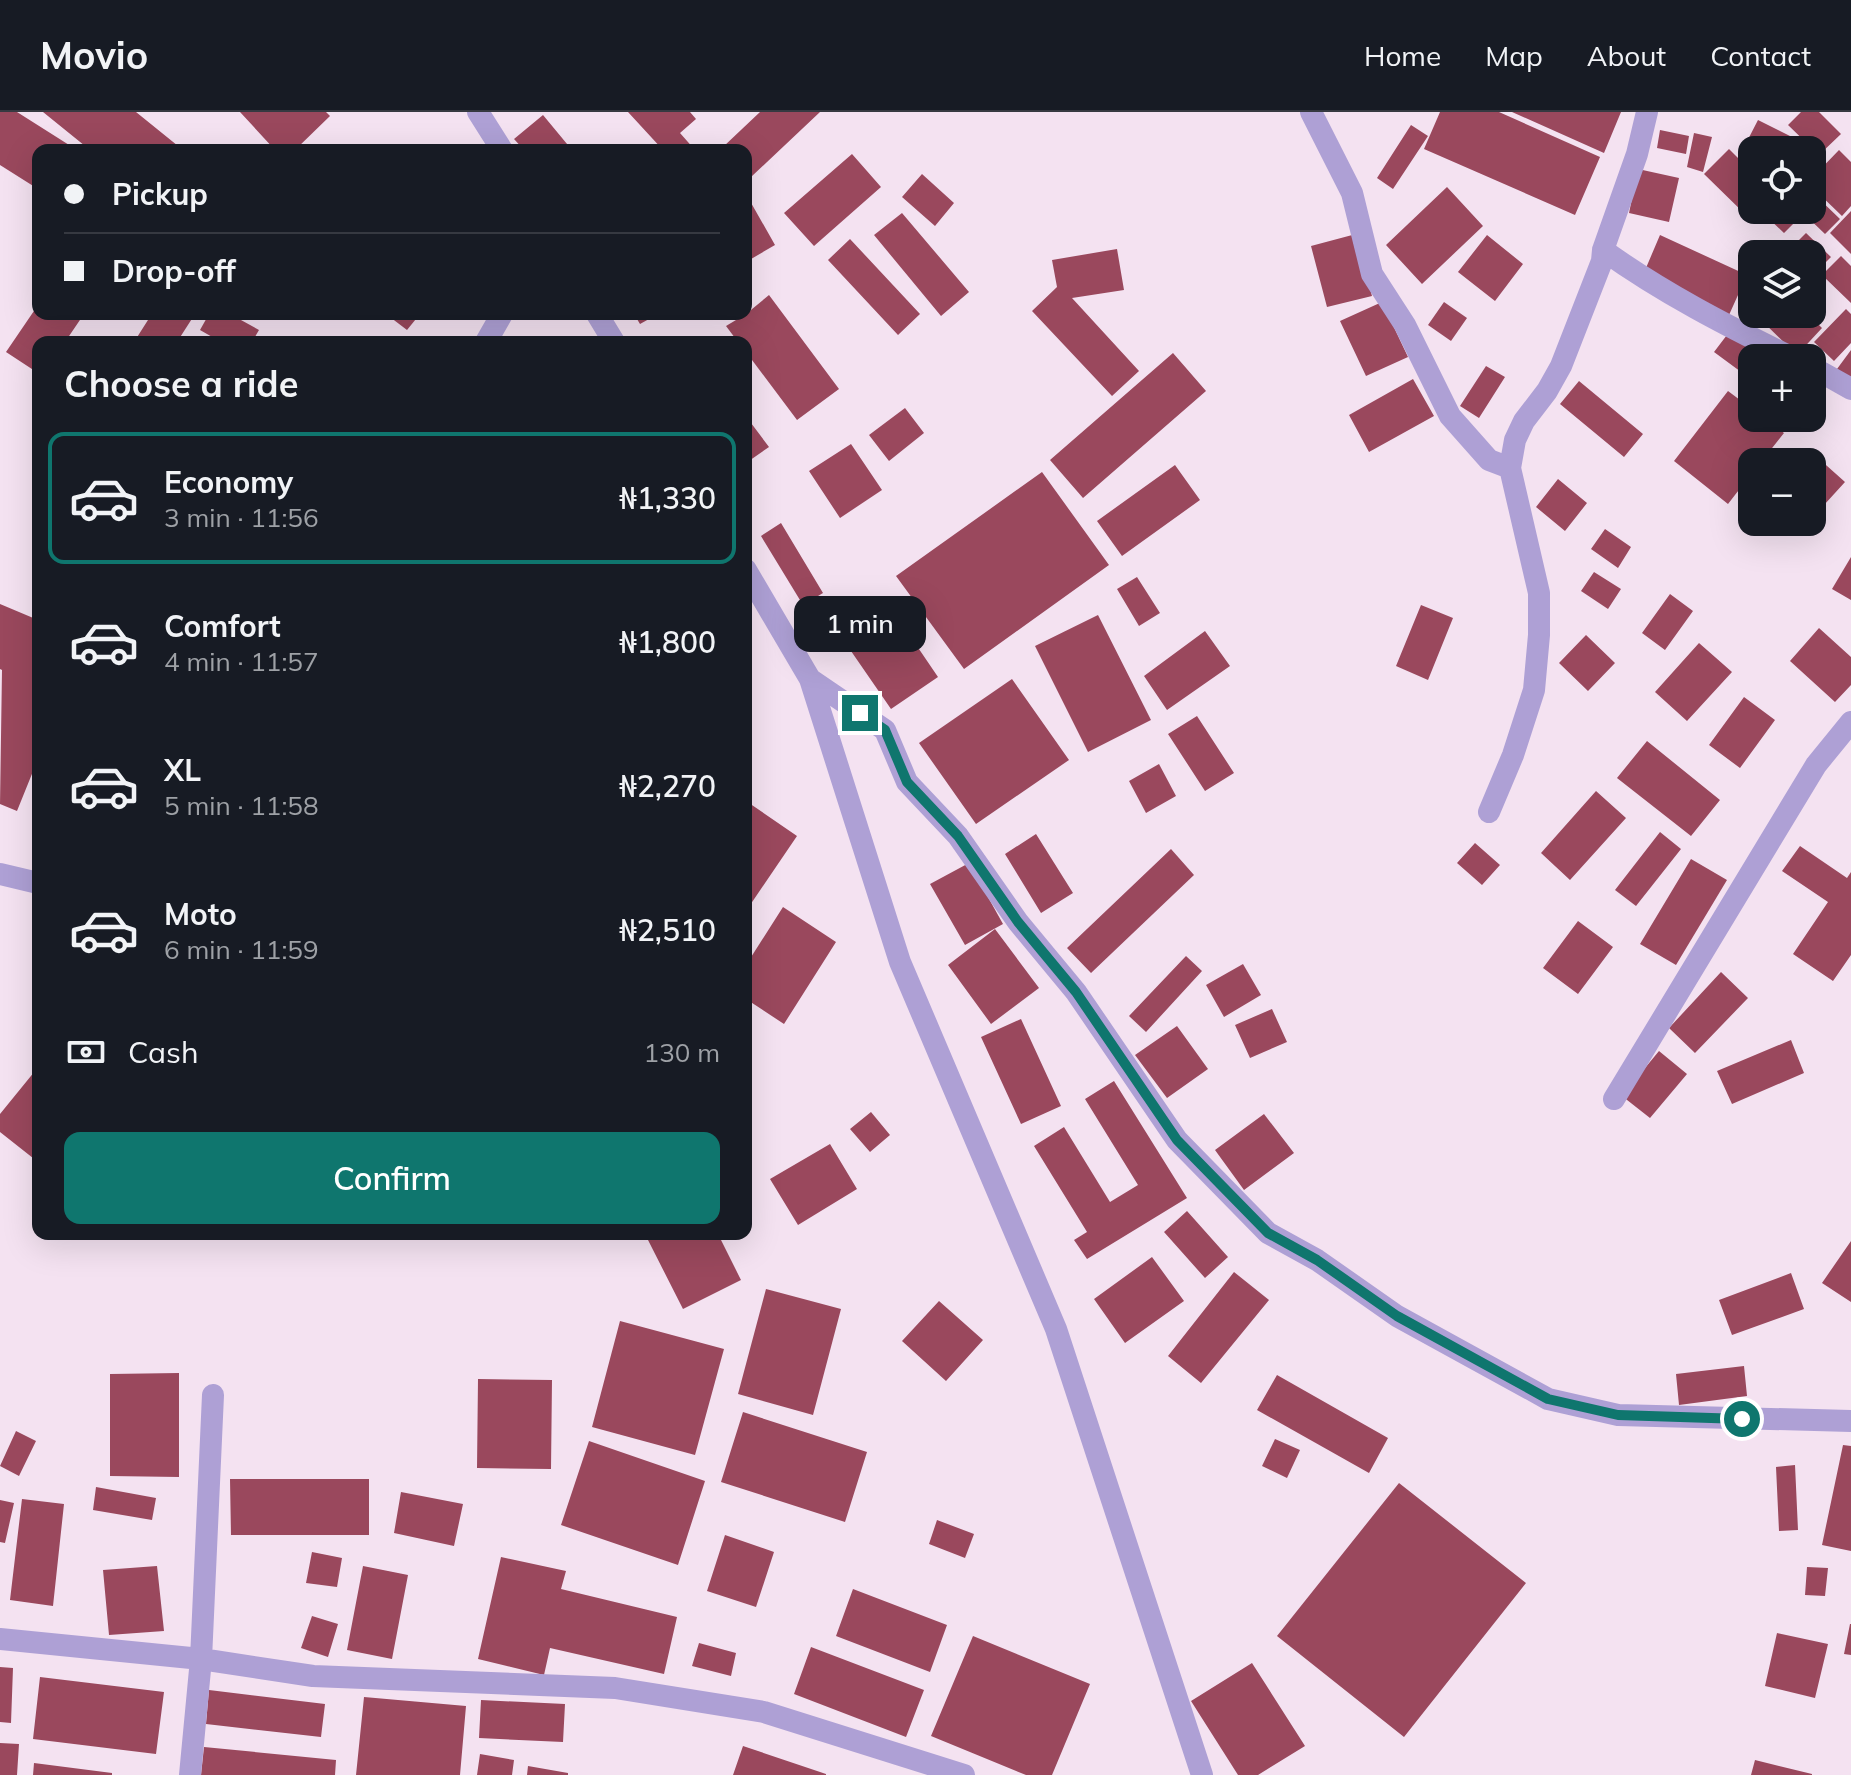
<!DOCTYPE html>
<meta charset="utf-8">
<style>
:root{--surface:#171b24;--page:#242831;--text:#f1f3f6;--muted:#9ea1a6;--line:#363941;--accent:#0f766e}
body{margin:0;font-family:Mulish,sans-serif;background:var(--page);color:var(--text);height:100vh;display:flex;flex-direction:column;font-size:30px;white-space:nowrap}
*{box-sizing:border-box;margin:0}
p{font-size:26px;color:var(--muted)}
.icon{flex:none;width:44px;height:44px;fill:none;stroke:currentColor;stroke-width:2;stroke-linecap:round;stroke-linejoin:round}
.map{position:relative;flex:1;overflow:hidden}
.drawer{position:absolute;left:32px;top:224px;width:720px;height:904px;display:flex;flex-direction:column;background:var(--surface);border-radius:16px;box-shadow:0 8px 32px #0002}
.drawer>*{flex:none}
.top-card{position:absolute;left:32px;top:32px;width:720px;height:176px;border-radius:16px;box-shadow:0 8px 32px #0002;display:grid;align-content:center;height:176px;padding:0 32px;background:var(--surface)}
.fabs{position:absolute;left:1738px;top:24px;display:grid;gap:16px}
.fabs a{display:grid;place-items:center;width:88px;height:88px;border-radius:16px;background:var(--surface);box-shadow:0 8px 32px #0002;font-size:40px}
.end{position:absolute;width:36px;height:36px;margin:-18px;border:10px solid #0f766e;background:#fff;box-shadow:0 0 0 4px #fff}
.from{border-radius:50%}
.bubble{position:absolute;height:56px;border-radius:16px;background:var(--surface);box-shadow:0 8px 32px #0002;font-size:26px;font-weight:600;line-height:56px;text-align:center}
.top-card b{display:flex;align-items:center;gap:28px;height:76px;font-size:30px}
.top-card b+b{border-top:2px solid var(--line)}
.top-card i{width:20px;height:20px;background:var(--text)}
ul{padding:0;list-style:none}
li{display:flex;align-items:center;gap:24px;height:132px;margin:0 16px 12px;padding:0 16px;border:4px solid transparent;border-radius:16px}
li div{flex:1}
li b{display:block;font-size:30px}
li em{font-style:normal;font-weight:600}
li.selected{border-color:var(--accent)}
li>.icon{width:72px;height:72px;stroke-width:1.5}
h2{padding:0 32px;font-size:36px;line-height:96px}
.pay{display:flex;align-items:center;gap:20px;height:88px;padding:0 32px;font-size:30px}
.pay p{margin-inline-start:auto}
.action{display:flex;gap:16px;margin-top:auto;padding:16px 32px}
.action a{flex:1;height:92px;border-radius:16px;background:var(--accent);color:#fff;font-size:32px;font-weight:600;line-height:92px;text-align:center}
header{display:flex;align-items:center;gap:48px;box-sizing:border-box;height:112px;padding:0 40px;background:var(--surface);border-bottom:2px solid var(--line)}
header strong{font-size:38px}
nav{display:flex;gap:44px;margin-inline-start:auto;font-size:28px}
.map>svg:first-child{display:block}
.building{fill:#9a485d}
.lines{fill:none;stroke-linecap:round;stroke-linejoin:round}
.minor{stroke:#aea0d5;stroke-width:22}
.route{stroke:#0f766e;stroke-width:10}
</style>
<header>
<strong>Movio</strong>
<nav><a>Home</a><a>Map</a><a>About</a><a>Contact</a></nav>
</header>
<div class="map">
<svg width="1851" height="1663" viewBox="0 0 1851 1663">
<rect width="100%" height="100%" fill="#f4e2f1"/>
<!-- building -->
<path class="building" d="M0 0H17L77 38H38V77L0 53Z
M43 0H136L183 38H90Z
M240 0H326L330 4 295 38H275Z
M628 0H690L696 7 680 21 695 38H663Z
M760 0H820L751 65 746 60V38H726L723 35Z
M1440 0H1499L1600 45 1575 103 1424 37Z
M1512 0H1621L1604 41Z
M1801 0H1819L1841 22 1819 43 1788 13Z
M543 3 572 38H524L514 27Z
M1758 8 1798 28 1793 38H1752V49L1740 43Z
M1411 13 1428 24 1393 77 1377 66Z
M1660 18 1689 24 1686 42 1657 36Z
M1694 21 1712 25 1703 60 1687 55Z
M1729 37 1752 60V98H1757L1749 106 1704 62Z
M1839 38 1851 50V94L1842 104 1812 75V66Z
M852 42 881 75 814 134 784 101Z
M1638 57 1679 66 1669 110 1629 101Z
M922 62 954 91 935 114 902 85Z
M1447 75 1483 114 1422 172 1386 133Z
M1812 80 1840 107 1825 122 1800 98H1812Z
M750 89 775 133 746 150V91Z
M1771 98H1789L1798 107 1784 121 1766 104Z
M1851 99V142L1830 121Z
M902 101 969 180 941 204 874 123Z
M1806 121 1831 145 1812 164V142H1785Z
M1356 122 1372 184 1327 195 1311 134Z
M1487 123 1523 152 1495 189 1458 160Z
M1660 123 1747 163 1729 203 1643 163Z
M850 127 920 202 898 223 828 148Z
M1117 137 1124 178 1072 186 1139 259 1112 284 1032 199 1057 175 1052 148Z
M1841 144 1851 154V191L1822 163Z
M769 183 839 277 797 308 746 240V230H738L726 214 746 202Z
M1382 190 1408 245 1366 264 1340 209Z
M1444 190 1467 206 1451 229 1428 213Z
M38 193V202H84L65 230H38V261L6 240Z
M1846 197 1851 202V231L1834 249 1814 230Z
M139 202H195L177 230H134L148 208Z
M209 202H230L259 218 252 230H221L200 218Z
M386 202H420L407 218Z
M634 202H658L640 212Z
M1755 202H1808L1822 216 1797 243Z
M1730 219 1767 246H1752V268L1714 240Z
M1851 238V268L1837 257Z
M1173 241 1206 279 1083 386 1050 348Z
M1486 254 1505 265 1479 306 1460 294Z
M1413 267 1434 304 1369 340 1349 303Z
M1579 269 1643 322 1624 345 1560 292Z
M1728 279 1752 297V306H1764L1784 321 1761 350H1752V361L1728 392 1674 349Z
M905 296 924 321 889 349 869 323Z
M751 311 769 335 746 351V315Z
M851 332 882 378 840 406 809 359Z
M1817 345 1845 370 1814 404 1812 351Z
M1175 353 1200 388 1122 444 1097 409Z
M1042 360 1109 453 964 557 896 464Z
M1558 367 1587 391 1565 419 1536 395Z
M781 411 823 481 803 493 761 424Z
M1605 417 1631 435 1618 456 1591 437Z
M1851 445V488L1832 477Z
M1594 460 1621 477 1608 497 1581 479Z
M1137 465 1160 501 1139 514 1117 477Z
M1670 482 1693 499 1665 538 1642 521Z
M0 492 38 508V647L17 699 0 692 2 558 0 557Z
M889 493 938 565 891 597 842 526Z
M1421 493 1453 506 1428 568 1396 554Z
M1098 503 1151 608 1088 640 1035 534Z
M1819 516 1851 545V573L1835 590 1790 549Z
M1205 519 1230 554 1167 598 1144 564Z
M1586 523 1615 551 1588 579 1559 551Z
M1699 531 1732 560 1687 609 1655 580Z
M1012 567 1069 648 976 712 919 631Z
M1744 585 1775 608 1740 656 1709 633Z
M1197 604 1234 661 1205 679 1168 622Z
M1647 629 1720 688 1691 724 1617 666Z
M1159 652 1176 684 1146 701 1129 669Z
M1596 679 1626 706 1570 768 1541 741Z
M746 689 797 724 746 799Z
M1660 720 1681 737 1636 794 1615 778Z
M1036 722 1073 781 1041 801 1005 742Z
M1475 731 1500 753 1482 773 1457 751Z
M1800 734 1847 766 1851 760V843L1833 869 1793 842 1828 790 1782 759Z
M1171 737 1194 763 1091 861 1067 836Z
M1691 747 1727 768 1676 853 1640 832Z
M969 751 1003 812 965 833 930 772Z
M783 795 836 830 784 912 746 887V853Z
M1578 809 1613 835 1578 882 1543 856Z
M995 817 1039 876 991 912 948 853Z
M1186 844 1202 859 1146 920 1129 904Z
M1243 852 1261 883 1224 905 1206 873Z
M1721 860 1748 886 1695 941 1669 916Z
M1272 897 1287 930 1250 946 1235 913Z
M1021 907 1061 994 1021 1012 981 925Z
M1177 914 1208 957 1167 986 1135 943Z
M1791 928 1804 961 1732 992 1717 959Z
M1659 939 1687 962 1650 1006 1622 984Z
M35 959 38 962V1050L0 1020V1002Z
M1114 969 1187 1086 1087 1147 1074 1128 1087 1120 1034 1034 1064 1015 1110 1090 1138 1073 1085 987Z
M871 1000 890 1023 870 1040 850 1017Z
M1264 1002 1294 1041 1244 1078 1215 1038Z
M830 1032 857 1077 798 1113 770 1067Z
M1187 1099 1228 1145 1205 1166 1164 1120Z
M661 1122H718L741 1168 683 1197 648 1128Z
M1851 1129V1190L1822 1171Z
M1152 1145 1184 1189 1125 1231 1094 1187Z
M1234 1160 1269 1188 1201 1271 1168 1244Z
M1791 1161 1804 1197 1732 1223 1719 1188Z
M766 1177 841 1197 813 1303 738 1282Z
M939 1189 983 1228 946 1269 902 1229Z
M620 1209 724 1237 695 1343 592 1315Z
M1744 1254 1747 1284 1679 1293 1676 1262Z
M179 1261V1365L110 1364V1262Z
M1277 1263 1388 1326 1369 1361 1257 1298Z
M478 1267 552 1268 551 1357 477 1356Z
M743 1300 867 1340 845 1410 721 1370Z
M16 1319 36 1329 19 1364 0 1354Z
M1275 1327 1300 1338 1287 1366 1262 1354Z
M589 1329 705 1369 678 1453 561 1413Z
M1843 1333 1851 1334V1439L1822 1433Z
M1795 1353 1798 1418 1779 1419 1776 1355Z
M230 1367H369V1423H231Z
M1399 1371 1526 1471 1404 1625 1277 1524Z
M96 1375 156 1386 152 1408 93 1398Z
M401 1380 463 1392 454 1434 394 1421Z
M22 1387 64 1392 53 1494 10 1488Z
M0 1388 14 1391 5 1431 0 1430Z
M937 1408 974 1422 965 1446 929 1432Z
M725 1423 774 1440 756 1495 707 1479Z
M312 1440 342 1446 337 1475 306 1471Z
M501 1445 566 1459 561 1477 677 1505 664 1562 550 1536 544 1563 478 1547Z
M157 1454 164 1519 109 1523 103 1458Z
M363 1454 408 1463 392 1547 347 1538Z
M1807 1455 1828 1456 1825 1484 1805 1483Z
M853 1477 947 1513 930 1560 836 1524Z
M312 1504 338 1512 328 1545 301 1536Z
M1850 1512H1851V1543L1844 1542Z
M1777 1521 1828 1532 1815 1586 1765 1574Z
M973 1524 1090 1572 1052 1663H1026L931 1624Z
M699 1531 736 1541 731 1564 692 1554Z
M811 1535 924 1578 906 1625 794 1582Z
M1252 1551 1305 1634 1258 1663H1238L1191 1589Z
M0 1555 13 1556 11 1611 0 1610Z
M40 1565 164 1580 156 1642 33 1627Z
M209 1578 325 1592 321 1625 206 1612Z
M364 1585 466 1594 460 1663H356Z
M481 1588 565 1592 563 1630 479 1626Z
M0 1631 19 1632 17 1663H0Z
M743 1634 826 1662V1663H733Z
M204 1635 336 1648 335 1663H201Z
M480 1642 514 1648 512 1663H477Z
M1755 1648 1812 1662V1663H1751Z
M34 1651 112 1661V1663H33Z
M528 1654 568 1661V1663H527Z"/>
<g class="lines">
<!-- minor -->
<path class="minor" d="M478 0 502 38
M1311 0 1352 81 1372 162 1405 213 1450 304 1489 348 1510 356
M1603 138C1663 181 1727 214 1793 246
M597 202 614 230
M486 230 502 202
M1812 255 1851 277
M746 458 810 567 900 850 1056 1217 1202 1663
M810 567 885 618 907 670 958 724 1018 810 1076 880 1177 1028 1268 1121 1317 1148 1397 1204 1548 1287 1618 1303 1851 1309
M1489 700 1513 643 1534 578 1539 523V481L1510 356 1515 328 1524 309 1547 279 1561 254 1602 149 1603 138 1637 42 1647 0
M0 762 38 771
M1614 987 1816 653 1851 610
M0 1527 201 1547 313 1564 615 1576 764 1600 964 1663
M190 1663 201 1547 213 1283"/>
</g>
<g class="lines">
<!-- route -->
<path class="route" d="M860 601 885 618 907 670 958 724 1018 810 1076 880 1177 1028 1268 1121 1317 1148 1397 1204 1548 1287 1618 1303 1742 1307"/>
</g>
</svg>
<div class="fabs">
<a><svg class="icon" aria-label="locate" viewBox="0 0 24 24"><circle cx="12" cy="12" r="6"/><path d="M12 2v4M12 18v4M2 12h4M18 12h4"/></svg></a>
<a><svg class="icon" aria-label="layers" viewBox="0 0 24 24"><path d="M12 4l9 5-9 5-9-5zM3 14l9 5 9-5"/></svg></a>
<a>+</a>
<a>−</a>
</div>
<i class="end from" style="left:1742px;top:1307px"></i>
<i class="end" style="left:860px;top:601px"></i>
<div class="bubble" style="left:794px;top:484px;width:132px">1 min</div>
<div class="top-card">
<b><i class="from"></i>Pickup</b>
<b><i></i>Drop-off</b>
</div>
<section class="drawer">
<h2>Choose a ride</h2>
<ul>
<li class="selected"><svg class="icon" aria-label="car" viewBox="0 0 24 24"><path d="M5 17H2v-5l4-1 3-4h7l3 4 3 1v5h-3M9 17h6M6 11h13"/><circle cx="7" cy="17" r="2"/><circle cx="17" cy="17" r="2"/></svg><div><b>Economy</b><p>3 min · 11:56</p></div><em>₦1,330</em></li>
<li><svg class="icon" aria-label="car" viewBox="0 0 24 24"><path d="M5 17H2v-5l4-1 3-4h7l3 4 3 1v5h-3M9 17h6M6 11h13"/><circle cx="7" cy="17" r="2"/><circle cx="17" cy="17" r="2"/></svg><div><b>Comfort</b><p>4 min · 11:57</p></div><em>₦1,800</em></li>
<li><svg class="icon" aria-label="car" viewBox="0 0 24 24"><path d="M5 17H2v-5l4-1 3-4h7l3 4 3 1v5h-3M9 17h6M6 11h13"/><circle cx="7" cy="17" r="2"/><circle cx="17" cy="17" r="2"/></svg><div><b>XL</b><p>5 min · 11:58</p></div><em>₦2,270</em></li>
<li><svg class="icon" aria-label="car" viewBox="0 0 24 24"><path d="M5 17H2v-5l4-1 3-4h7l3 4 3 1v5h-3M9 17h6M6 11h13"/><circle cx="7" cy="17" r="2"/><circle cx="17" cy="17" r="2"/></svg><div><b>Moto</b><p>6 min · 11:59</p></div><em>₦2,510</em></li>
</ul>
<div class="pay"><svg class="icon" aria-label="cash" viewBox="0 0 24 24"><path d="M3 7h18v10H3z"/><circle cx="12" cy="12" r="2"/></svg>Cash<p>130 m</p></div>
<div class="action"><a>Confirm</a></div>
</section>
</div>
